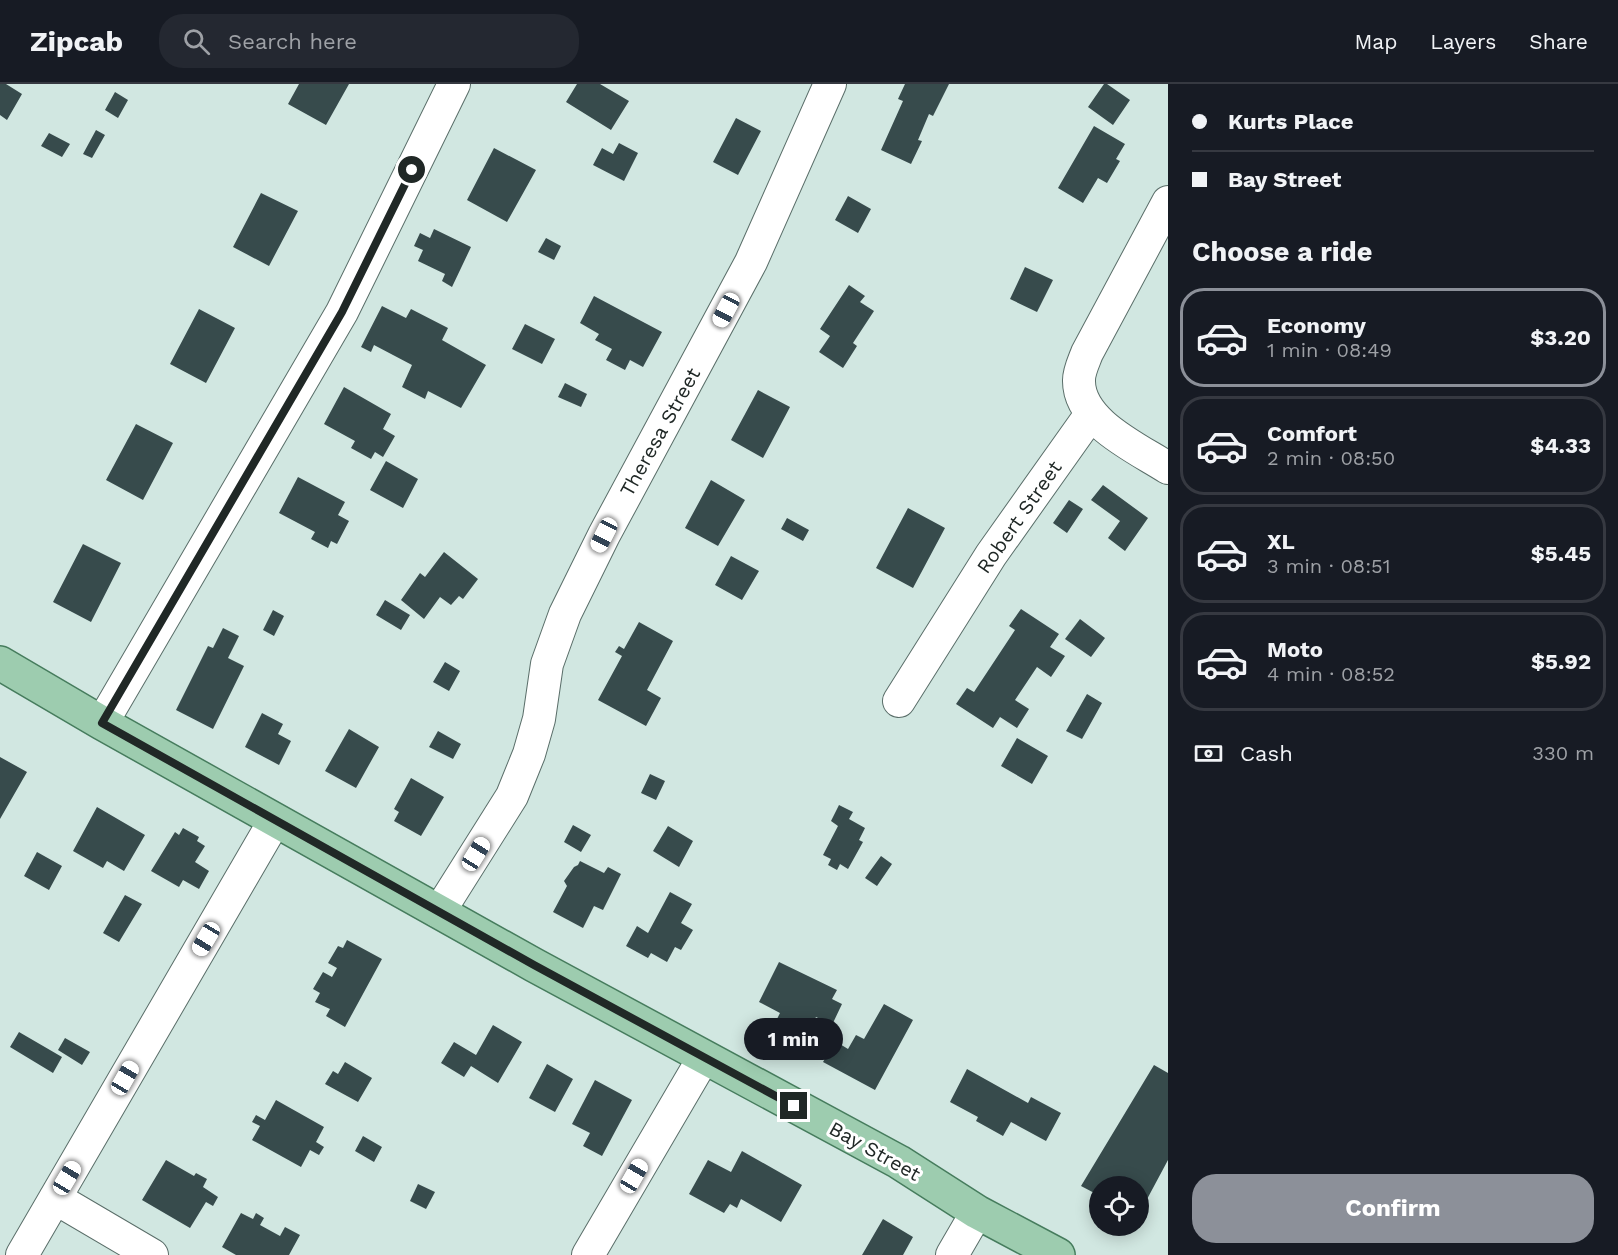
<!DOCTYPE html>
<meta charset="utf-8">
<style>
:root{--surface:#171b24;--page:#242831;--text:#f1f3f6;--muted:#9ea1a6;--line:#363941;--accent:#8c9099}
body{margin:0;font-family:"Work Sans",sans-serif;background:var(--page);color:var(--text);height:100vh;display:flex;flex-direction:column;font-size:22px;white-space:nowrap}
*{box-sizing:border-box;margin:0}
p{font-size:20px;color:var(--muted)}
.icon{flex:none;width:33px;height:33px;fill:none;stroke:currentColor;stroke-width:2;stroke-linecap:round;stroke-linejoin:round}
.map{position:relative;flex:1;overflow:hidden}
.sheet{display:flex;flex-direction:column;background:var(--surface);width:450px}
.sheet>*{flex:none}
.top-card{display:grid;align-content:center;height:132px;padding:0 24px;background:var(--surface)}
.tools{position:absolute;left:1089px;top:1092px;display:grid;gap:12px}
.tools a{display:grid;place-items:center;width:60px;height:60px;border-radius:50%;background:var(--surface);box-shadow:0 3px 15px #0003;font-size:30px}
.end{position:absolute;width:27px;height:27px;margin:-14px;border:8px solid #202826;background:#fff;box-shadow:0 0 0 3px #fff}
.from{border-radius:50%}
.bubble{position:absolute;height:42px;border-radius:21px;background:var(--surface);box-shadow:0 3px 15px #0003;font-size:20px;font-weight:700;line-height:42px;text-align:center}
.car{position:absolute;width:18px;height:36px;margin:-18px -9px;border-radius:8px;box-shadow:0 0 4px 2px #0007;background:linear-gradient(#fff 24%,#345 0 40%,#fff 0 76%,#345 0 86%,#fff 0)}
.top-card b{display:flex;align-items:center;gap:21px;height:57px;font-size:22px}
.top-card b+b{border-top:2px solid var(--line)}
.top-card i{width:15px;height:15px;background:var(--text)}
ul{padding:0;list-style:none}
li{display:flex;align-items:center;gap:18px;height:99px;margin:0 12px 9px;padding:0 12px;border:3px solid var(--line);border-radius:24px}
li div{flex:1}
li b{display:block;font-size:22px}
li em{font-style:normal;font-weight:700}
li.selected{border-color:var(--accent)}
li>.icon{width:54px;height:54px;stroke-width:1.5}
h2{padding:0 24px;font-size:27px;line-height:72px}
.pay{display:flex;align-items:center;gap:15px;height:66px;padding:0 24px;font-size:22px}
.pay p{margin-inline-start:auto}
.primary-button{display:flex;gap:12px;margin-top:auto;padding:12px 24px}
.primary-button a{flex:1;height:69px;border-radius:24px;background:var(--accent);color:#fff;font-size:24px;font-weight:700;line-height:69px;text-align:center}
header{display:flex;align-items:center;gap:36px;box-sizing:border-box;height:84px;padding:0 30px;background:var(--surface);border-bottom:2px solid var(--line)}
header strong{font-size:28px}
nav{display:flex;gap:33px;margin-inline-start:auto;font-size:21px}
.search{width:420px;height:54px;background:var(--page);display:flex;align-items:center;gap:15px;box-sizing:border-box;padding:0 21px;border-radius:24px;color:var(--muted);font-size:22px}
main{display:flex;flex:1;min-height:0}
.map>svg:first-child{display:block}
.building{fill:#374b4c}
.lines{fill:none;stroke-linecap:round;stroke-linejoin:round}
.minor-casing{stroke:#5a6e69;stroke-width:34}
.major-casing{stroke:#467c5d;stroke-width:36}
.minor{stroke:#fff;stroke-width:32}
.major{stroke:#9dccaf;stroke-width:33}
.route{stroke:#202826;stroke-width:8}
.labels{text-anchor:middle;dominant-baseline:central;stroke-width:6;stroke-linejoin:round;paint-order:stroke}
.street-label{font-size:20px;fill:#202826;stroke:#fff}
</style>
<header>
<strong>Zipcab</strong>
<div class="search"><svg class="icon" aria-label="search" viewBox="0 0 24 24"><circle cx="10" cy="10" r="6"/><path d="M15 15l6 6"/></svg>Search here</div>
<nav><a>Map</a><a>Layers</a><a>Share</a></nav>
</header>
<main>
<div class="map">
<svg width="1168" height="1171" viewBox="0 0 1168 1171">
<rect width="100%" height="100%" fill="#d1e7e1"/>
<!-- building -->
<path class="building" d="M0 0H6L22 10 7 36 0 31Z
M299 0H349L326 41 288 20Z
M577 0H600L629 17 611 46 566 18Z
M905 0H949L933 32 929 30 918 56 922 57 911 80 881 66 903 17 898 15Z
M1104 0H1107L1130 16 1113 41 1088 23Z
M115 8 128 16 118 34 105 26Z
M736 34 761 47 738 91 713 78Z
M1094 42 1125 60 1116 75 1120 77 1107 99 1098 94 1083 119 1058 104Z
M96 46 105 51 92 74 83 70Z
M49 49 70 60 62 73 41 62Z
M619 59 638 69 624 97 593 81 602 64 613 70Z
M494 64 536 86 507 138 467 116Z
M261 109 298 127 269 182 233 163Z
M848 112 871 125 858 149 835 136Z
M434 145 471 163 452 203 442 197 445 190 418 177 423 166 414 162 420 149 430 154Z
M546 154 561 162 554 176 538 168Z
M1025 183 1053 196 1037 228 1010 215Z
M849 201 865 212 860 218 874 227 853 259 857 262 843 284 819 268 830 252 820 245Z
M594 212 662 248 643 283 630 276 625 286 606 276 612 265 595 256 599 250 580 239Z
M382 222 406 234 411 225 448 244 442 256 486 281 461 324 428 307 425 315 402 303 412 281 374 261 371 268 361 263Z
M199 225 235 244 206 299 170 280Z
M525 240 555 255 542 280 512 265Z
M565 299 587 310 581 323 558 313Z
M344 303 391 330 383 345 395 352 383 373 375 368 371 375 351 364 355 357 324 340Z
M758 306 790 323 763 374 731 356Z
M136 340 173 359 143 416 106 396Z
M386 377 418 395 403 424 370 406Z
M298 393 345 418 338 431 349 437 337 460 331 457 328 464 311 455 315 448 279 429Z
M711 396 745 416 718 462 685 444Z
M1103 401 1148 434 1125 467 1108 454 1120 437 1091 416Z
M1069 416 1083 425 1067 449 1053 439Z
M908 424 945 444 913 504 876 484Z
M787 434 809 446 803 457 781 445Z
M83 460 121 479 91 538 53 518Z
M444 468 478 495 463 515 459 512 451 521 440 513 424 535 401 516 420 489 425 493Z
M731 472 759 487 742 516 715 501Z
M385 516 410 531 401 546 376 531Z
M1021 525 1059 550 1050 563 1065 572 1051 593 1037 583 1015 616 1029 625 1017 644 1000 633 993 644 956 620 967 604 974 608 1015 546 1009 542Z
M273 526 284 532 274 552 263 546Z
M1080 535 1105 554 1091 573 1065 555Z
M639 538 673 557 647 606 661 614 646 642 598 616 622 572 615 568 619 562 624 565Z
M223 544 239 552 228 574 244 582 213 645 176 626 208 562 213 564Z
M445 578 460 587 449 607 433 598Z
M1087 610 1102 619 1082 655 1066 647Z
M262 629 283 640 278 650 291 657 279 681 245 663Z
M349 645 379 663 356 704 325 687Z
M438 647 461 660 453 675 429 663Z
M1017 654 1048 672 1032 700 1001 682Z
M0 673 27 688 0 735Z
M650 690 665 697 656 716 641 709Z
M411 694 444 713 421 752 394 737 399 728 394 725Z
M839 721 853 728 849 735 865 744 859 756 863 758 848 785 840 780 837 786 828 781 831 775 823 771 838 742 831 737Z
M97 723 145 751 124 787 107 777 103 784 73 767Z
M573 741 591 751 581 768 564 758Z
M668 742 693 757 679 783 653 767Z
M183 744 199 753 197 757 205 762 195 778 209 787 199 805 183 796 179 803 151 787 175 748 179 751Z
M37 768 62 782 49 806 24 792Z
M881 772 892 780 877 802 865 794Z
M580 777 604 789 608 783 621 790 603 826 594 822 583 844 553 828 567 802 564 797 574 783 578 781Z
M670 808 692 820 681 839 693 846 681 866 675 863 667 878 651 869 648 874 626 862 637 842 648 849Z
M125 811 142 820 119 858 103 849Z
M347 856 382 875 345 943 326 932 330 925 315 918 320 909 313 905 323 888 332 893 337 884 328 879 338 862 343 864Z
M779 878 837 906 832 915 842 920 832 941 816 933 810 945 792 936 789 942 777 935 780 929 759 918Z
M884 920 913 936 875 1006 823 978 835 957 848 965 856 951 864 955Z
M493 941 522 958 498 999 471 982 464 993 441 979 454 958 476 971Z
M19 948 62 973 53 989 10 963Z
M65 954 90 968 82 981 58 966Z
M345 978 372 994 358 1018 325 1000 333 987 338 990Z
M547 980 573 995 555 1028 529 1014Z
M1154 981 1168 989V1076L1138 1132V1102H1100V1112L1081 1102Z
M967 985 1028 1019 1031 1013 1061 1029 1046 1057 1011 1038 1003 1052 976 1037 978 1033 950 1018Z
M595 996 632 1016 602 1072 583 1062 590 1049 572 1040Z
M276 1016 324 1043 316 1058 324 1063 319 1071 310 1066 301 1083 252 1056 260 1042 252 1038 256 1031 265 1036Z
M363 1052 382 1063 374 1078 355 1067Z
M742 1067 802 1101 781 1138 741 1115 737 1124 730 1120 724 1129 689 1110 708 1076 731 1088Z
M166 1076 194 1092 196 1089 207 1095 203 1103 218 1113 213 1122 206 1118 190 1144 142 1116Z
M418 1100 435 1108 426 1125 410 1117Z
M241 1129 253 1135 256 1129 264 1134 260 1141 280 1152 285 1143 300 1151 289 1171H236L222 1163Z
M883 1135 913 1153 903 1171H862Z"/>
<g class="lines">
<defs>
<path id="minor" d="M1168 118 1087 269C1084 277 1079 287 1079 296 1078 338 1137 364 1168 384
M899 617 991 471 1091 330
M102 639 342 228 454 0
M439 828 512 712 529 670 539 635 547 580 565 530 604 451 751 178 830 0
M55 1114 152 1171
M22 1171 275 736
M588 1171 704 973
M952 1171 977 1128"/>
<path id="major" d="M0 579 102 639 534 881 899 1078 977 1128 1058 1171"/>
</defs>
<!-- minor casing -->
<use href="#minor" class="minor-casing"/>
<!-- major casing -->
<use href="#major" class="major-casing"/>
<!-- minor -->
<use href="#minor" class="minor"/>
<!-- major -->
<use href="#major" class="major"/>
</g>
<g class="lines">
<!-- route -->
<path class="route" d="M412 86 342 228 102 639 534 881 794 1022"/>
</g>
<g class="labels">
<!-- street labels -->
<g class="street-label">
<text transform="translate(660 348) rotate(-61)">Theresa Street</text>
<text transform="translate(1019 433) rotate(-55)">Robert Street</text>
<text transform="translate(875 1067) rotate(29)">Bay Street</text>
</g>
</g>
</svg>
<div class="tools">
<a><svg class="icon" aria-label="locate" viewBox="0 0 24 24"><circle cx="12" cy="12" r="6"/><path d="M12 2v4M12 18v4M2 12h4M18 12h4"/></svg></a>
</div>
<i class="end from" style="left:412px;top:86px"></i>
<i class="end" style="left:794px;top:1022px"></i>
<div class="bubble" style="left:744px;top:934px;width:99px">1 min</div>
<i class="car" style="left:726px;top:226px;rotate:208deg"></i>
<i class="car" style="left:604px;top:451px;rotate:207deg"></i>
<i class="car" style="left:476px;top:770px;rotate:32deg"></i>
<i class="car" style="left:206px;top:855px;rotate:211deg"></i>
<i class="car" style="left:125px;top:994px;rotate:30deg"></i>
<i class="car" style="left:634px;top:1092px;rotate:30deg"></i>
<i class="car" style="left:67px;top:1094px;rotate:31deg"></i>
</div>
<section class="sheet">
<div class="top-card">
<b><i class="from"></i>Kurts Place</b>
<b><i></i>Bay Street</b>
</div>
<h2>Choose a ride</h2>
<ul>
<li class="selected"><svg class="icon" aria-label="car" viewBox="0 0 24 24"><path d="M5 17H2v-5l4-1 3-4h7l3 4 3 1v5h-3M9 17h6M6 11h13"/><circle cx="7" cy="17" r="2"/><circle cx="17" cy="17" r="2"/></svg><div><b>Economy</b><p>1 min · 08:49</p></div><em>$3.20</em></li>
<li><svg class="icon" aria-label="car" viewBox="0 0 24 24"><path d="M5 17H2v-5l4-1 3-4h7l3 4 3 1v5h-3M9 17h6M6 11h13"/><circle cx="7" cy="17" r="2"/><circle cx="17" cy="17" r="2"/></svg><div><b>Comfort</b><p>2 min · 08:50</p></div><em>$4.33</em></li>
<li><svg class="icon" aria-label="car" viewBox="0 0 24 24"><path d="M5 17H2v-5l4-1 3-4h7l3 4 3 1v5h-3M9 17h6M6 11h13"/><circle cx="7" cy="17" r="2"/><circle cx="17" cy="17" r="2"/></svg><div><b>XL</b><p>3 min · 08:51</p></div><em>$5.45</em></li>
<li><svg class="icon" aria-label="car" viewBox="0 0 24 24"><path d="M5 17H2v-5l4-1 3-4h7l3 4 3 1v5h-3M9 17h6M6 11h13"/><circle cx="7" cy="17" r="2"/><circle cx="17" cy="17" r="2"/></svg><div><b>Moto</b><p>4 min · 08:52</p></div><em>$5.92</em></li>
</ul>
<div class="pay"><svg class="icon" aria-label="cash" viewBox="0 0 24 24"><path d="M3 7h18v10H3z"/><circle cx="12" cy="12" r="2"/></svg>Cash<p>330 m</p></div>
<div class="primary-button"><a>Confirm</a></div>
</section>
</main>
